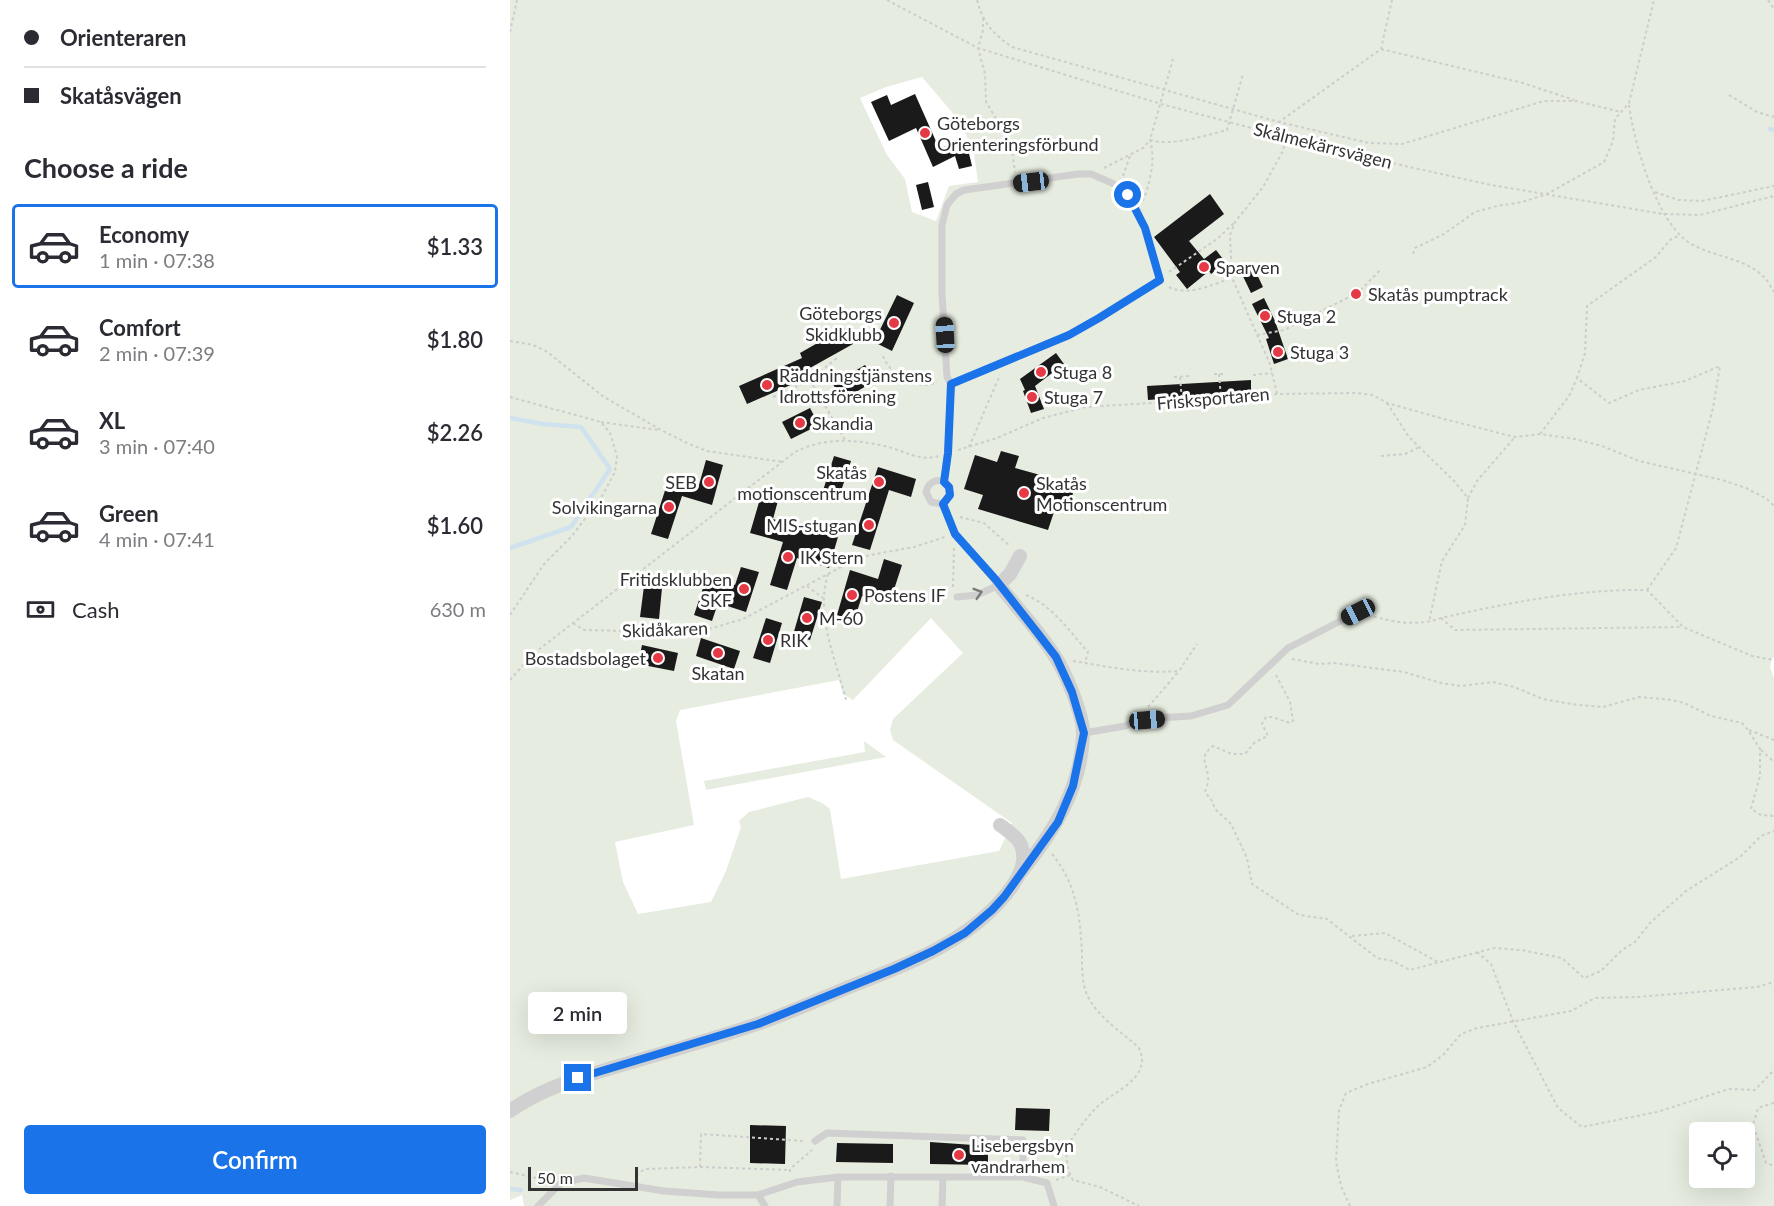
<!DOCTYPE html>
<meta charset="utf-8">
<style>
:root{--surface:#fff;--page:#f7f7f7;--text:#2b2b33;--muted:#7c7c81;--line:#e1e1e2;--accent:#1a73e8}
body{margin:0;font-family:Lato,sans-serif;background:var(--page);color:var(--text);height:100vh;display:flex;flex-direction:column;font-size:22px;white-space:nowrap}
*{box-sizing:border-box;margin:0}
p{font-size:20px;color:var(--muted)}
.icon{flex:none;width:33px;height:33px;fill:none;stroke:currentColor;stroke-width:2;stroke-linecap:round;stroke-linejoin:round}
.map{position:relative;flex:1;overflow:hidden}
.panel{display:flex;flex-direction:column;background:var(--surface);width:510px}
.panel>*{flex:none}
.hud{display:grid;align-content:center;height:132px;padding:0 24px;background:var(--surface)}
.buttons{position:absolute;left:1179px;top:1122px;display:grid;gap:12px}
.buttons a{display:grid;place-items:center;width:66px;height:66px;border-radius:6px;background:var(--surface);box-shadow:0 6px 24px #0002;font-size:30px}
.scale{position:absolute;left:18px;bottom:15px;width:110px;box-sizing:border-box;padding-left:6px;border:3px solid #333;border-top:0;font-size:16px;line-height:21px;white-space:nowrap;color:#333;-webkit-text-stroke:4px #fff;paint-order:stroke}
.end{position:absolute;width:27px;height:27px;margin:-14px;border:8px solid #1a73e8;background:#fff;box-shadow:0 0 0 3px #fff}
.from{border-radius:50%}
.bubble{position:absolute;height:42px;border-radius:6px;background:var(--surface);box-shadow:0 6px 24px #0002;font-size:20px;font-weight:600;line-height:42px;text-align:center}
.car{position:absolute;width:18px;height:36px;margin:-18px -9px;border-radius:8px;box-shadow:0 0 4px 2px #0007;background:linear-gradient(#222 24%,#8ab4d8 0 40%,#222 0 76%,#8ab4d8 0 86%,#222 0)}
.hud b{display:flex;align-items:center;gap:21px;height:57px;font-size:22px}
.hud b+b{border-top:2px solid var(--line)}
.hud i{width:15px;height:15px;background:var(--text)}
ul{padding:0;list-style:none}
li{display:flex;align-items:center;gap:18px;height:84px;margin:0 12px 9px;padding:0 12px;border:3px solid transparent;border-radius:6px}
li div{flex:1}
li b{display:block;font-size:22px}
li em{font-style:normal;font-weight:600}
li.selected{border-color:var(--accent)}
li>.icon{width:54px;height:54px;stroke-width:1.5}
h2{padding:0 24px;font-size:27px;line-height:72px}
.pay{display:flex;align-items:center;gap:15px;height:66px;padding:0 24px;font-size:22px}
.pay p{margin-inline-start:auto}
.cta{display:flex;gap:12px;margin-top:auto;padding:12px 24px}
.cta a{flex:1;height:69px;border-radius:6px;background:var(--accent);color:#fff;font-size:24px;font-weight:600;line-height:69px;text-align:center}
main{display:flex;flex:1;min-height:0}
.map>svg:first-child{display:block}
.green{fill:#e6ecdf;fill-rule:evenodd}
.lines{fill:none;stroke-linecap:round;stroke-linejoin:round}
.stream{stroke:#cfe2ee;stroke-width:4.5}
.building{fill:#1a1a1a}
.path{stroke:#cdcdcd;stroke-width:2;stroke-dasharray:3 3;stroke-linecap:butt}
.service{stroke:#d0d0d0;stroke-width:7}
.minor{stroke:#d0d0d0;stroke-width:14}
.oneway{stroke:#7a7a7a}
.route{stroke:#1a73e8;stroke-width:8}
.poi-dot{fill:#e63946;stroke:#fff;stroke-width:2}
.labels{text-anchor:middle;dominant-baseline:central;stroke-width:6;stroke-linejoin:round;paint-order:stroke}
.poi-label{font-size:18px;fill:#333;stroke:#fff;text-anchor:start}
.street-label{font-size:18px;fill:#333;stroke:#fff}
</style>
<main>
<section class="panel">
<div class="hud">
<b><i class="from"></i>Orienteraren</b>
<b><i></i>Skatåsvägen</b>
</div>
<h2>Choose a ride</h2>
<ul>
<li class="selected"><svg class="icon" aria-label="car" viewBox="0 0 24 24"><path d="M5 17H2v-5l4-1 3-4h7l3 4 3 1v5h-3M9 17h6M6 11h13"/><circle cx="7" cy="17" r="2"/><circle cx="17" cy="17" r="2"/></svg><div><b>Economy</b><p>1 min · 07:38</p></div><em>$1.33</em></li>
<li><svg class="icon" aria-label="car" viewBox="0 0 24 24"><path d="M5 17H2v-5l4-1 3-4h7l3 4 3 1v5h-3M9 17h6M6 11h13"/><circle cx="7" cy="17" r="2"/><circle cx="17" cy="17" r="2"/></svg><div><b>Comfort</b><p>2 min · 07:39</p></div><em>$1.80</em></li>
<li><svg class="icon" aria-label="car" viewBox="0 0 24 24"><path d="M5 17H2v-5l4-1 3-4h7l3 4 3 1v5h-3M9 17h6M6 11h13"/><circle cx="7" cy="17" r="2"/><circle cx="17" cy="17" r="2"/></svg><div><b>XL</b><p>3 min · 07:40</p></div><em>$2.26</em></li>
<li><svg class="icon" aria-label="car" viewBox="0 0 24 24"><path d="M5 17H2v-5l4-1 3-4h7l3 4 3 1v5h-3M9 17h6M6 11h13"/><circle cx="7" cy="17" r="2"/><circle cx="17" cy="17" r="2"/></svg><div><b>Green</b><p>4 min · 07:41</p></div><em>$1.60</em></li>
</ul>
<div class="pay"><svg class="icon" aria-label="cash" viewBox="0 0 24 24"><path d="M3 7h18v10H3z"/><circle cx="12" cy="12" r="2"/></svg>Cash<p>630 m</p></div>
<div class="cta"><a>Confirm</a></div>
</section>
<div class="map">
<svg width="1264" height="1206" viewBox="0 0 1264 1206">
<rect width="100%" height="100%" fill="#fff"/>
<!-- green -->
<path class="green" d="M0 0H1264V657L1262 658 1260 667 1264 678V1206H14L12 1195 0 1200ZM412 77 441 111 463 146 468 182 439 186 426 221 402 212 395 179 377 155 350 98 376 87ZM421 618 453 653 383 719 380 730 383 740 502 823 489 851 331 879 320 809 312 803 298 797 239 812 229 821 231 827 216 871 201 902 128 914 113 882 105 842 184 825 166 721 170 710 329 680 333 694 343 700ZM1190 1132H1234V1178H1190Z
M354 741 376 757 196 790 194 781 355 752Z"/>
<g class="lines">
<!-- stream -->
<path class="stream" d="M1260 129 1264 130
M0 418 33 424 71 427 100 469 61 527 0 548
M0 1189 11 1190"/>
</g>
<!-- building -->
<path class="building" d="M405 94 429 148 456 141 462 166 449 169 445 156 423 167 406 128 379 141 361 102 377 95 381 105Z
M418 182 424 207 412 210 406 185Z
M700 194 714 214 679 241 694 259 706 250 716 263 701 274 699 271 677 289 666 275 670 272 644 237Z
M742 264 753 287 741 293 730 270Z
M387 295 404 303 382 351 364 342Z
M754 298 765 321 778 359 764 364 756 339 759 338 742 304Z
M334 328 343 344 282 378 285 383 237 404 229 386 292 358 290 353Z
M546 353 554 364 525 386 534 409 521 413 513 391 515 390 510 379Z
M355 365 365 381 332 400 323 384Z
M741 380V392L638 400 637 386Z
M300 408 309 425 281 439 272 422Z
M491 451 509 456 505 468 541 478 540 482 564 490 559 506 547 503 538 530 468 509 473 495 454 489 465 455 487 462Z
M324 456 341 461 327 503 311 497Z
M196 460 213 465 202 505 172 496 158 539 141 534 160 475 189 485Z
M368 467 406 479 401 497 379 490 360 550 342 545Z
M252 492 269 497 263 519 310 534 313 525 330 530 319 568 287 558 277 590 260 585 273 542 240 533Z
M374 559 392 565 379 605 352 596 344 621 327 615 340 570 368 579Z
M231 567 249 572 236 612 208 603 202 621 184 615 197 576 225 585Z
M134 586 152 588 149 619 130 617Z
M294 597 312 602 300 640 283 635Z
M256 618 272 623 260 663 243 658Z
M191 638 230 651 224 669 186 656Z
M132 645 168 653 164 671 128 664Z
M506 1108 540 1109 539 1131 505 1130Z
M240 1125 276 1126 275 1164 240 1163Z
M420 1142 478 1146V1165L420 1164Z
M327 1143 383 1144V1163L326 1162Z"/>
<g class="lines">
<!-- path -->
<path class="path" d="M377 0 468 48 651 104 764 134 895 166 981 185 1153 214 1190 215 1264 196
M467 0C473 23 483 34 502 47L769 122 859 143 892 144 1034 101H1066L1111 112
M1258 0 1264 9
M473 18V30L468 48 475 74 476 102 501 143 505 172
M0 32 7 0
M871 49 1013 83 1064 100
M1219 95 1247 112 1264 117
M1119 105C1124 143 1147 226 1183 245 1205 257 1235 258 1254 277 1258 281 1261 287 1264 292
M764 134 769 122 871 49 882 0
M640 140C660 147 697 135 717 130L733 74
M594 168 633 148 640 140
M613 176 620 156
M1145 192 1168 200 1192 201 1264 186
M633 201C640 183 646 159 640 140L663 59
M903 254 905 248 934 234 965 212 987 206 1012 202 1037 194 1094 162 1103 141 1105 119 1119 103 1144 0
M659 272 707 239 724 223
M659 287C679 297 703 284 722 278
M747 335 774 330 849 292 871 269
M0 341 23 345 36 351 94 397 151 430 177 443 197 451 273 462
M373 356C380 375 407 392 427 382
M704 374H716
M709 374 711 398
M743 375 762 373
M664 377 680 376
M670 377 672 401
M300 380 335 440
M767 394 760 364 722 278 720 235 725 222 753 187 773 151 776 137
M0 397 91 422 100 433 107 456 105 472 92 496 62 536 34 564 0 615
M263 397 300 380 327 358
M877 403 899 437 944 481 958 498 955 525 932 561 919 622
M91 422 148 430
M1030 434 1059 396 1067 378
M459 447 490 375
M448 450 487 438 533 418 576 407 738 397 767 394 847 393 863 395 877 403 934 419 1005 437 1030 434 1065 439 1092 446 1129 461 1212 480 1236 488 1257 499 1264 506
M871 456 895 454 910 447
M958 498 967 481 1005 437
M450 517 474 523 500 546
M318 574C305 615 326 660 336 700
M297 586 313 598
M443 587 444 548
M1137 590 1166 548 1203 408 1210 366 1175 381 1129 390 1099 403 1067 378 1075 353 1077 306 1146 257 1160 240 1170 235
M516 595C543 606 559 631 578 652L575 663
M858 615C883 622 906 627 931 618 998 603 1067 589 1137 590L1173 627 1242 656 1264 660
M931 618 945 630 1172 627
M63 623 74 630 166 632 203 628 233 619 350 557 404 547 435 537
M782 659 809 664 824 663 894 672 931 683 951 686 983 682 1004 687 1033 699 1068 705 1093 707 1129 697 1162 700 1174 703 1201 716 1232 723 1238 730 1250 749V776L1241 809 1251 815 1264 816
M563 661C599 667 633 674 669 671L687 644
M766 675 780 702 783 721 780 723 762 717H756L752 724 758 736 745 742 735 754H722L703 746C688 758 697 762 698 777 699 782 696 788 695 792L702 801 705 809 721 824 737 858 742 884 789 915 817 919 867 958 883 961 900 970 984 948 1011 950 1052 958 1074 978 1091 971 1112 950 1125 942 1140 923 1176 891 1230 857 1251 836 1264 831
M0 680 23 654 285 452C314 437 347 439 378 447 395 451 410 462 428 456
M638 707 669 671
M1239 730 1264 740
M1251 750 1264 762
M542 854C567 885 570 916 572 954 572 968 572 983 577 995 588 1018 612 1032 629 1048 643 1079 603 1091 587 1107 576 1118 566 1132 558 1145 555 1155 557 1171 563 1180L590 1187 629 1206
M842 936 875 933 928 962
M967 952 981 964 1003 1021 1048 1108 1072 1127 1147 1112 1219 1089 1245 1090 1264 1070
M1264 1103 1248 1108 1243 1125 1256 1163 1264 1166
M190 1167 280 1170
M0 1172 40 1181
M280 1172V1169L302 1150
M126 1175 135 1169 190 1167 191 1134 293 1141
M546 1180 560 1175
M840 1206 831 1186 826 1162 829 1110 836 1093 858 1084 917 1067 933 1055 951 1034 967 1028 1061 1011 1085 998 1128 997 1247 987 1264 982"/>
<!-- service -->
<path class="service" d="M434 481C425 479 418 483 416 492L421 502 433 504 440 495 439 487 434 481 438 453 441 384 437 377 432 294V225L437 205 446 194 454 190 568 174H581L588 177 611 187 618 195 627 210 635 228 650 280 589 318 559 335 441 384
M433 504 445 534 489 585 467 595 447 597
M574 733 615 726 630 719 681 716 718 705 778 648 848 612
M305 1141 317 1133 513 1140V1177
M248 1195 255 1206
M28 1206 51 1183 74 1178 154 1191 209 1195H248L287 1182 328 1177H513L537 1183 544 1206
M327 1206 328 1177
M380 1206 381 1176
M432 1206 433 1177"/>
<!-- minor -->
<path class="minor" d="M510 556 500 574 489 585C508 609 530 632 546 658 556 674 574 716 573 735 571 788 544 831 512 871
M0 1111C21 1096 45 1086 69 1078 129 1059 189 1044 247 1024 280 1013 312 998 344 985 402 962 466 939 503 885 511 873 518 858 510 843 506 836 497 830 490 825"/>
</g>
<!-- one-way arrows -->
<defs><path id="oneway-chevron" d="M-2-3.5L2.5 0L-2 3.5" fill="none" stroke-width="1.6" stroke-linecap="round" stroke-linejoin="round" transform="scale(1.5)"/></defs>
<use class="oneway" href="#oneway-chevron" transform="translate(468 593) rotate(-17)"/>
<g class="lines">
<!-- route -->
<path class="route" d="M68 1078 248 1024 384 969 423 951 455 933 482 910 494 897 548 822 563 786 574 733 562 692 546 657 526 631 486 580 445 534 433 504 440 495 439 487 434 482 438 453 441 384 559 335 589 318 650 280 635 228 618 195"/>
</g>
<!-- markers -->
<g class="poi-dot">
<circle cx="415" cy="133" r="6"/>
<circle cx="694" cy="267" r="6"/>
<circle cx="846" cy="294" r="6"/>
<circle cx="755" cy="316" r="6"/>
<circle cx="384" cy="323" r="6"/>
<circle cx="768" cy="352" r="6"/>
<circle cx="531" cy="372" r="6"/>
<circle cx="257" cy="385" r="6"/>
<circle cx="522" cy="397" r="6"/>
<circle cx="290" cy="423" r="6"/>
<circle cx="199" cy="482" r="6"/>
<circle cx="369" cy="482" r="6"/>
<circle cx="514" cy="493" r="6"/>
<circle cx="159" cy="507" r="6"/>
<circle cx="359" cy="525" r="6"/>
<circle cx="278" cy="557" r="6"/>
<circle cx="234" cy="589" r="6"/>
<circle cx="342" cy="595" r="6"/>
<circle cx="297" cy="618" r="6"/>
<circle cx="258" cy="640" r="6"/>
<circle cx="208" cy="653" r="6"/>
<circle cx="148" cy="658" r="6"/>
<circle cx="449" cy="1155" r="6"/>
</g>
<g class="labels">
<!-- poi labels -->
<g class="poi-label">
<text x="427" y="123">Göteborgs<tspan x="427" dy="21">Orienteringsförbund</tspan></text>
<text x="706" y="267">Sparven</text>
<text x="858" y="294">Skatås pumptrack</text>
<text x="372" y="313" text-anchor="end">Göteborgs<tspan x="372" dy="21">Skidklubb</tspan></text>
<text x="767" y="316">Stuga 2</text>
<text x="780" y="352">Stuga 3</text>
<text x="543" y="372">Stuga 8</text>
<text x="269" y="375">Räddningstjänstens<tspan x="269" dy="21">Idrottsförening</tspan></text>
<text x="534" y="397">Stuga 7</text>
<text x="302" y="423">Skandia</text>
<text x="357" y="472" text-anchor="end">Skatås<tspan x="357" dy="21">motionscentrum</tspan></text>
<text x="187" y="482" text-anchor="end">SEB</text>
<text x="526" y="483">Skatås<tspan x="526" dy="21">Motionscentrum</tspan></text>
<text x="147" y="507" text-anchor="end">Solvikingarna</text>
<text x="347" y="525" text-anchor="end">MIS-stugan</text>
<text x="290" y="557">IK Stern</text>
<text x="222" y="579" text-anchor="end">Fritidsklubben<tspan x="222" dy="21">SKF</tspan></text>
<text x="354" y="595">Postens IF</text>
<text x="309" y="618">M-60</text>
<text x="270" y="640">RIK</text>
<text x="136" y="658" text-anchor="end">Bostadsbolaget</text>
<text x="208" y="673" text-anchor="middle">Skatan</text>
<text x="461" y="1145">Lisebergsbyn<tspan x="461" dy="21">vandrarhem</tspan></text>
</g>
<!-- street labels -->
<g class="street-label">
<text transform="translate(813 145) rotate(14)">Skålmekärrsvägen</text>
<text transform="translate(703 398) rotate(-5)">Frisksportaren</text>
<text transform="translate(155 629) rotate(-2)">Skidåkaren</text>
</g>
</g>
</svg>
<div class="buttons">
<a><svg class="icon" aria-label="locate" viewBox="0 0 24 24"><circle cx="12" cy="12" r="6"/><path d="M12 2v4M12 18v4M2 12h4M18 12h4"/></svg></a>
</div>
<div class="scale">50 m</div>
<i class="end from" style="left:618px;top:195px"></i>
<i class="end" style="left:68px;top:1078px"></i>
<div class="bubble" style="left:18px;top:992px;width:99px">2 min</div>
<i class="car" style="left:521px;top:182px;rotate:263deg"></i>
<i class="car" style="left:435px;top:335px;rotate:357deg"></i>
<i class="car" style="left:848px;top:612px;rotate:243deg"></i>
<i class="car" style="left:637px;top:720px;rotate:85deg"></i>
</div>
</main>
